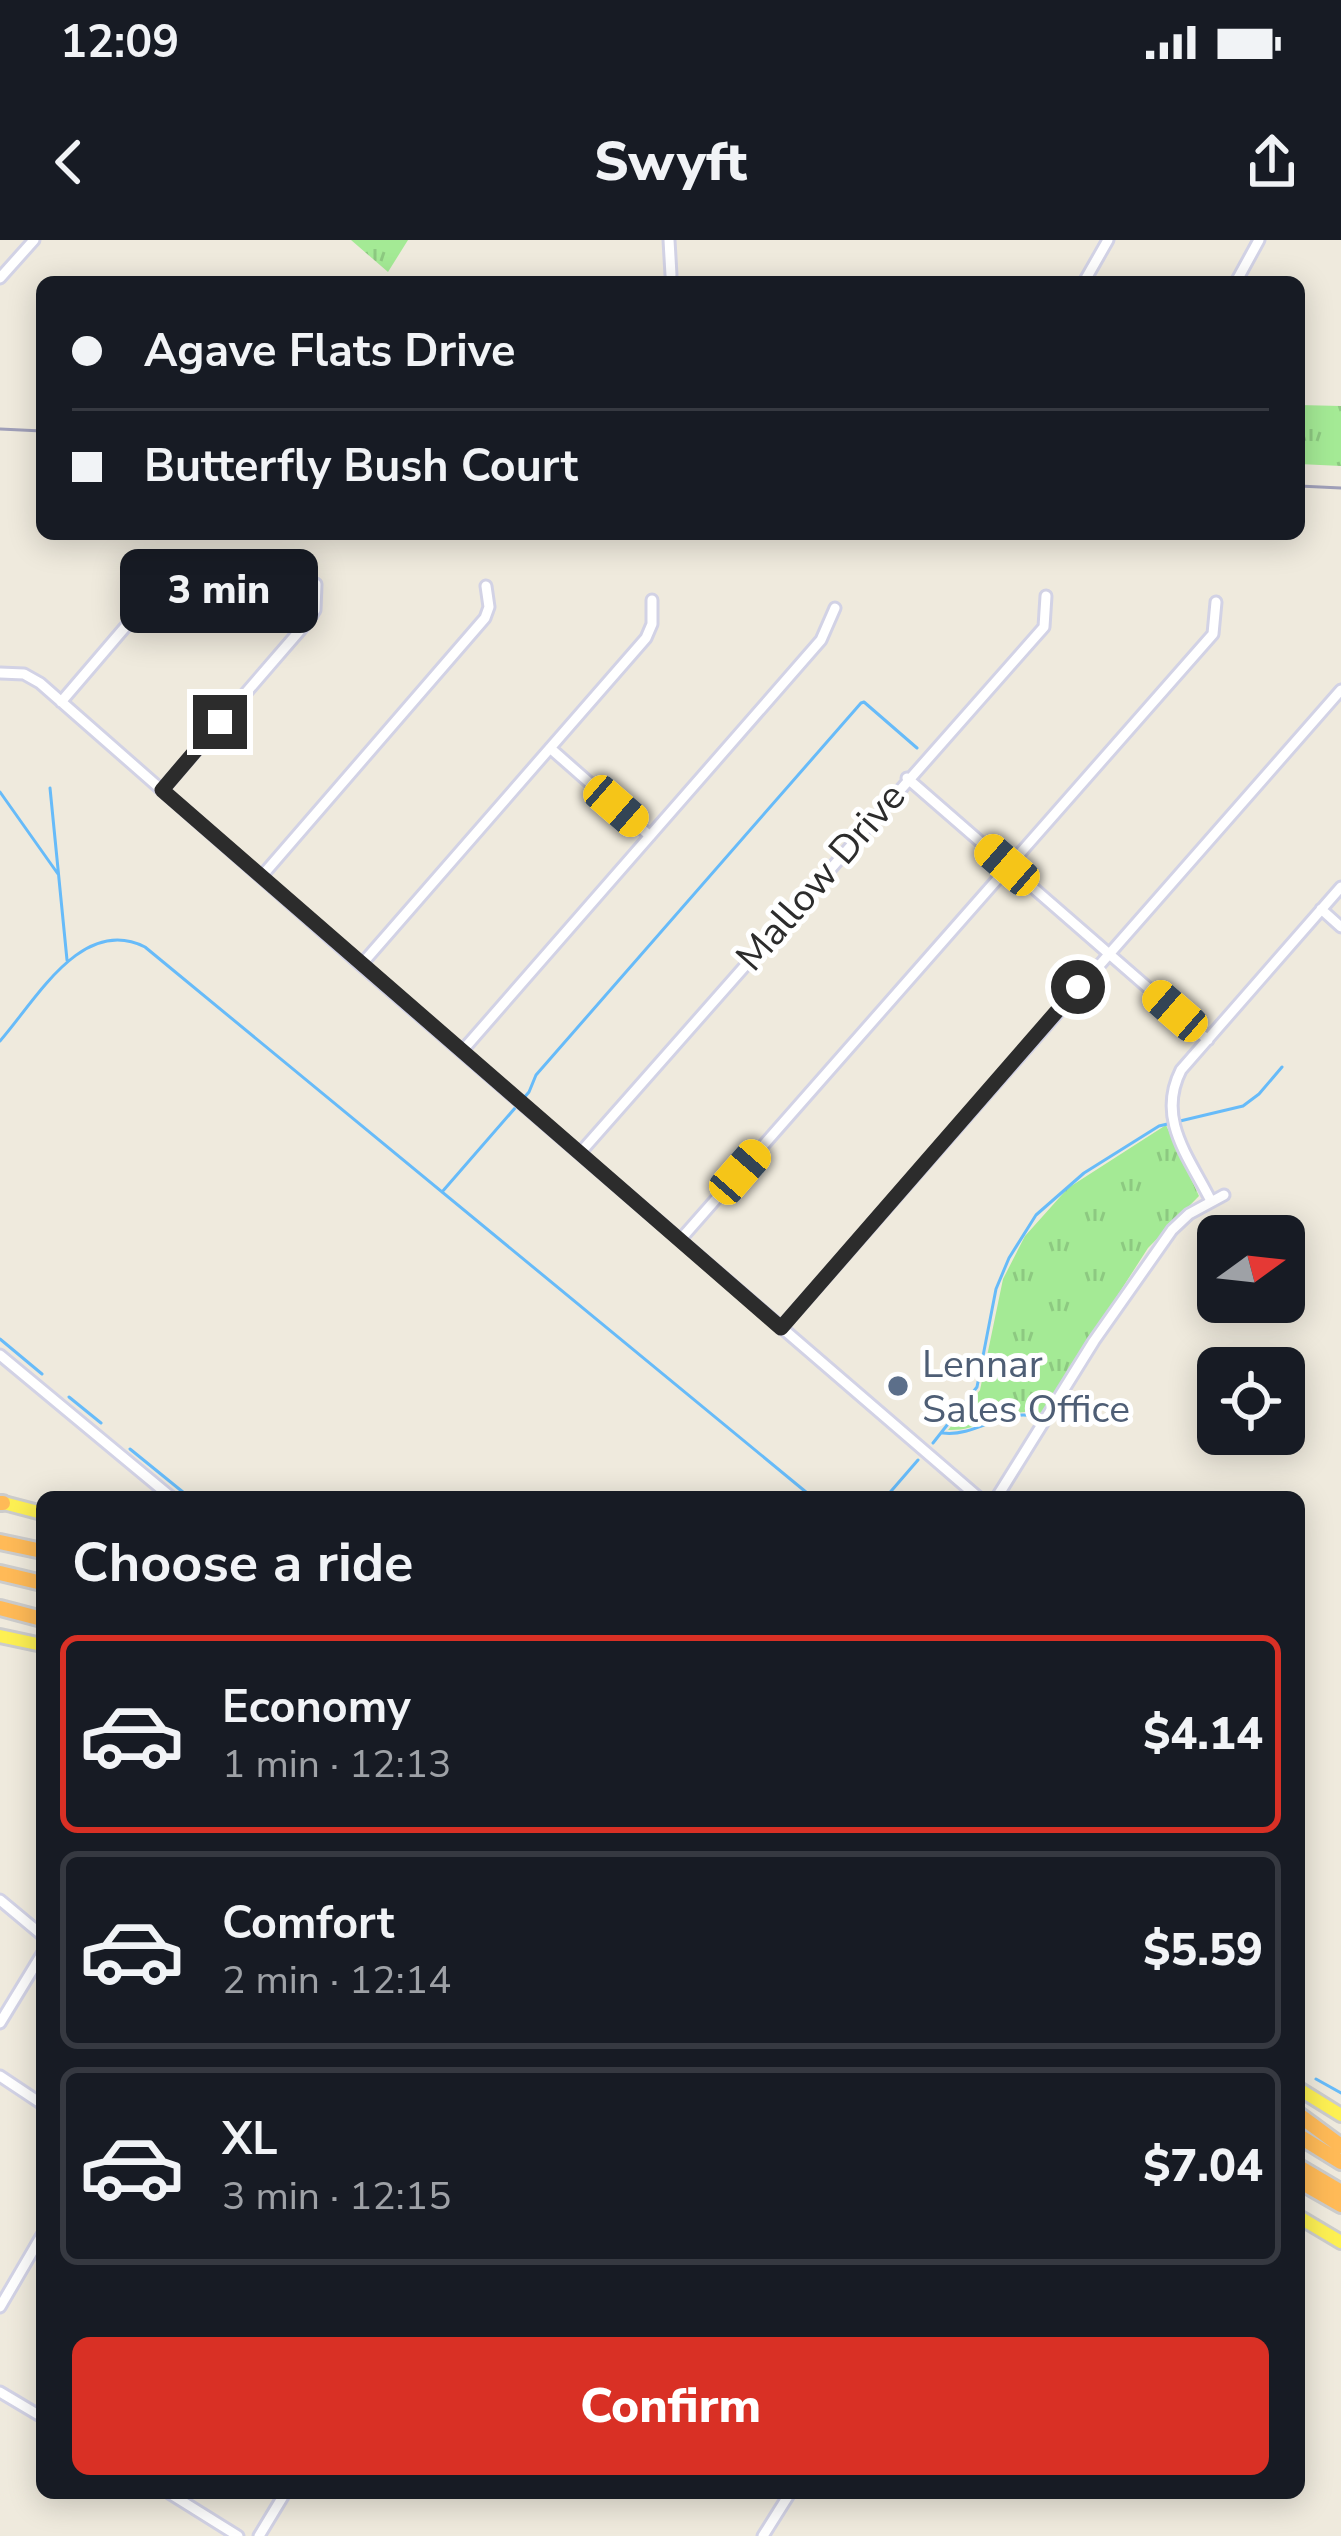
<!DOCTYPE html>
<meta charset="utf-8">
<style>
:root{--surface:#171b24;--page:#242831;--text:#f1f3f6;--muted:#9ea1a6;--line:#363941;--accent:#d93025}
body{margin:0;font-family:"Nunito Sans",sans-serif;background:var(--page);color:var(--text);height:100vh;display:flex;flex-direction:column;font-size:45px;white-space:nowrap}
*{box-sizing:border-box;margin:0}
p{font-size:39px;color:var(--muted)}
.icon{flex:none;width:66px;height:66px;fill:none;stroke:currentColor;stroke-width:2;stroke-linecap:round;stroke-linejoin:round}
.map{position:relative;flex:1;overflow:hidden}
.panel{position:absolute;left:36px;top:1251px;width:1269px;height:1008px;display:flex;flex-direction:column;background:var(--surface);border-radius:18px;box-shadow:0 6px 30px #0003}
.panel>*{flex:none}
.hud{position:absolute;left:36px;top:36px;width:1269px;height:264px;border-radius:18px;box-shadow:0 6px 30px #0003;display:grid;align-content:center;height:264px;padding:0 36px;background:var(--surface)}
.needle{width:78px;rotate:75deg}
.fabs{position:absolute;left:1197px;top:975px;display:grid;gap:24px}
.fabs a{display:grid;place-items:center;width:108px;height:108px;border-radius:18px;background:var(--surface);box-shadow:0 6px 30px #0003;font-size:60px}
.end{position:absolute;width:54px;height:54px;margin:-27px;border:15px solid #2c2c2c;background:#fff;box-shadow:0 0 0 6px #fff}
.from{border-radius:50%}
.bubble{position:absolute;height:84px;border-radius:18px;background:var(--surface);box-shadow:0 6px 30px #0003;font-size:39px;font-weight:800;line-height:84px;text-align:center}
.car{position:absolute;width:36px;height:72px;margin:-36px -18px;border-radius:15px;box-shadow:0 0 9px 3px #0007;background:linear-gradient(#f5c518 24%,#345 0 40%,#f5c518 0 76%,#345 0 86%,#f5c518 0)}
.hud b{display:flex;align-items:center;gap:42px;height:114px;font-size:45px}
.hud b+b{border-top:3px solid var(--line)}
.hud i{width:30px;height:30px;background:var(--text)}
ul{padding:0;list-style:none}
li{display:flex;align-items:center;gap:36px;height:198px;margin:0 24px 18px;padding:0 12px;border:6px solid var(--line);border-radius:18px}
li div{flex:1}
li b{display:block;font-size:45px}
li em{font-style:normal;font-weight:800}
li.on{border-color:var(--accent)}
li>.icon{width:108px;height:108px;stroke-width:1.5}
h2{padding:0 36px;font-size:54px;line-height:144px}
.action{display:flex;gap:24px;margin-top:auto;padding:24px 36px}
.action a{flex:1;height:138px;border-radius:18px;background:var(--accent);color:#fff;font-size:48px;font-weight:800;line-height:138px;text-align:center}
.status{display:flex;justify-content:space-between;align-items:center;height:84px;padding:0 60px;background:var(--surface);direction:ltr}
.status svg{height:33px;fill:currentColor}
header{display:flex;justify-content:space-between;align-items:center;height:156px;padding:0 36px;background:var(--surface);font-size:54px;font-weight:800}
.map>svg:first-child{display:block}
.grass{fill:url(#grass-tufts)}
.lines{fill:none;stroke-linecap:round;stroke-linejoin:round}
.stream{stroke:#67bbf9;stroke-width:3}
.minor-casing{stroke:#d2d2e5;stroke-width:15}
.major-casing{stroke:#ccc;stroke-width:18}
.highway-casing{stroke:#ccc;stroke-width:20}
.minor{stroke:#fff;stroke-width:9}
.major{stroke:#fdf053;stroke-width:12}
.highway{stroke:#ffba57;stroke-width:14}
.rail{stroke:#9f9fb8;stroke-width:3}
.route{stroke:#2c2c2c;stroke-width:15}
.service-dot{fill:#5c6f8a;stroke:#fff;stroke-width:4.5}
.labels{text-anchor:middle;dominant-baseline:central;stroke-width:10;stroke-linejoin:round;paint-order:stroke}
.street-label{font-size:39px;fill:#2c2c2c;stroke:#fff}
.service-label{font-size:39px;fill:#4e5e75;stroke:#fff;text-anchor:start}
</style>
<div class="status"><b>12:09</b><svg viewBox="0 0 49 12"><path d="M0 12V9h3v3zM5 12V6h3v6zM10 12V3h3v9zM15 12V0h3v12zM26 1h20v11H26zM47 4h2v5h-2z"/></svg></div>
<header><svg class="icon" aria-label="back" viewBox="0 0 24 24"><path d="M15 5l-7 7 7 7"/></svg>Swyft<svg class="icon" aria-label="share" viewBox="0 0 24 24"><path d="M12 15V3M7 8l5-5 5 5M5 13v7h14v-7"/></svg></header>
<div class="map">
<svg width="1341" height="2296" viewBox="0 0 1341 2296">
<defs>
<pattern id="grass-tufts" width="24" height="20" patternUnits="userSpaceOnUse" patternTransform="scale(3)"><rect width="24" height="20" fill="#a4ea95"/><path d="M3 7l-1-3M5 7V3M7 7l1-3M15 17l-1-3M17 17v-4M19 17l1-3" fill="none" stroke="#8dc981"/></pattern>
</defs>
<rect width="100%" height="100%" fill="#efeadd"/>
<!-- grass -->
<path class="grass" d="M351 0H408L388 32Z
M1299 165 1341 166V226L1299 224Z
M1166 885 1199 956 1148 1008 1042 1173C1007 1166 982 1192 948 1190L980 1150 1003 1039 1025 996 1068 948Z"/>
<g class="lines">
<!-- stream -->
<path class="stream" d="M50 548 67 720
M0 552 58 634
M0 801C36 760 82 675 145 707L812 1257
M442 952 529 852 536 835 861 463 864 462 917 508
M0 1099 42 1134
M69 1157 101 1183
M943 1193C975 1197 1003 1169 1033 1176
M933 1203 977 1147 996 1049 1009 1018 1036 975 1084 933 1159 886 1243 866 1259 854 1282 827
M130 1209 189 1257
M886 1257 918 1220
M1316 1839 1341 1853"/>
<defs>
<path id="minor" d="M669 0 671 35
M0 38 34 0
M1084 42 1108 0
M1236 42 1259 0
M0 433 24 434 40 443 361 725 978 1257
M61 462 144 365 146 335
M550 508 650 596
M907 538 1208 800
M162 550 308 381 315 370 316 344
M261 637 485 378 489 367 486 346
M1321 669 1341 687
M361 725 646 398 652 384V360
M463 810 821 400 835 368
M580 913 1044 387 1046 356
M1211 961C1189 917 1156 879 1181 830L1341 647
M680 1000 1213 394 1216 362
M781 1088 1341 450
M0 1115 171 1257
M997 1257 1094 1101 1172 990 1189 974 1224 955
M0 1660 42 1695
M0 1783 42 1714
M0 1836 42 1864
M0 2067 42 1995
M0 2152 42 2177
M169 2253 238 2296
M259 2296 285 2253
M763 2296 790 2253"/>
<path id="major" d="M0 1262 42 1273
M0 1396 42 1405
M1299 1849 1341 1875
M1299 1977 1341 2002"/>
<path id="highway" d="M0 1263H3
M0 1302 42 1311
M0 1333 42 1343
M0 1368 42 1379
M1299 1875 1341 1906
M1299 1896 1341 1922
M1299 1927 1341 1952
M1299 1941 1341 1965"/>
</defs>
<!-- minor casing -->
<use href="#minor" class="minor-casing"/>
<!-- major casing -->
<use href="#major" class="major-casing"/>
<!-- highway casing -->
<use href="#highway" class="highway-casing"/>
<!-- minor -->
<use href="#minor" class="minor"/>
<!-- major -->
<use href="#major" class="major"/>
<!-- highway -->
<use href="#highway" class="highway"/>
<!-- rail -->
<path class="rail" d="M0 189 42 191
M1299 246 1341 248"/>
</g>
<g class="lines">
<!-- route -->
<path class="route" d="M220 482 162 550 781 1088 1078 747"/>
</g>
<!-- markers -->
<circle class="service-dot" cx="898" cy="1146" r="12"/>
<g class="labels">
<!-- street labels -->
<g class="street-label">
<text transform="translate(821 637) rotate(-49)">Mallow Drive</text>
</g>
<!-- service labels -->
<g class="service-label">
<text x="922" y="1124">Lennar<tspan x="922" dy="45">Sales Office</tspan></text>
</g>
</g>
</svg>
<div class="fabs">
<a><svg class="needle" viewBox="-14 -14 28 28"><path d="M0-13l5 13h-10z" fill="#e53935"/><path d="M0 13l5-13h-10z" fill="#9ea1a6"/></svg></a>
<a><svg class="icon" aria-label="locate" viewBox="0 0 24 24"><circle cx="12" cy="12" r="6"/><path d="M12 2v4M12 18v4M2 12h4M18 12h4"/></svg></a>
</div>
<i class="end from" style="left:1078px;top:747px"></i>
<i class="end" style="left:220px;top:482px"></i>
<div class="bubble" style="left:120px;top:309px;width:198px">3 min</div>
<i class="car" style="left:616px;top:566px;rotate:131deg"></i>
<i class="car" style="left:1007px;top:625px;rotate:311deg"></i>
<i class="car" style="left:1175px;top:771px;rotate:311deg"></i>
<i class="car" style="left:740px;top:932px;rotate:41deg"></i>
<div class="hud">
<b><i class="from"></i>Agave Flats Drive</b>
<b><i></i>Butterfly Bush Court</b>
</div>
<section class="panel">
<h2>Choose a ride</h2>
<ul>
<li class="on"><svg class="icon" aria-label="car" viewBox="0 0 24 24"><path d="M5 17H2v-5l4-1 3-4h7l3 4 3 1v5h-3M9 17h6M6 11h13"/><circle cx="7" cy="17" r="2"/><circle cx="17" cy="17" r="2"/></svg><div><b>Economy</b><p>1 min · 12:13</p></div><em>$4.14</em></li>
<li><svg class="icon" aria-label="car" viewBox="0 0 24 24"><path d="M5 17H2v-5l4-1 3-4h7l3 4 3 1v5h-3M9 17h6M6 11h13"/><circle cx="7" cy="17" r="2"/><circle cx="17" cy="17" r="2"/></svg><div><b>Comfort</b><p>2 min · 12:14</p></div><em>$5.59</em></li>
<li><svg class="icon" aria-label="car" viewBox="0 0 24 24"><path d="M5 17H2v-5l4-1 3-4h7l3 4 3 1v5h-3M9 17h6M6 11h13"/><circle cx="7" cy="17" r="2"/><circle cx="17" cy="17" r="2"/></svg><div><b>XL</b><p>3 min · 12:15</p></div><em>$7.04</em></li>
</ul>
<div class="action"><a>Confirm</a></div>
</section>
</div>
